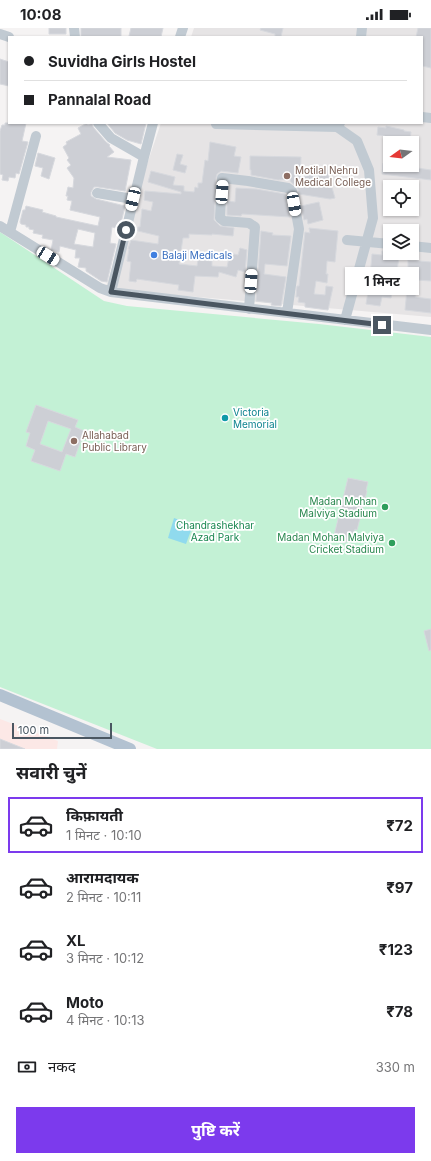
<!DOCTYPE html>
<html lang="hi">
<meta charset="utf-8">
<style>
:root{--surface:#fff;--page:#f2f2f2;--text:#202124;--muted:#757577;--line:#e0e0e0;--accent:#7c3aed}
body{margin:0;font-family:Inter,"Noto Sans Devanagari",sans-serif;background:var(--page);color:var(--text);height:100vh;display:flex;flex-direction:column;font-size:15px;white-space:nowrap}
*{box-sizing:border-box;margin:0}
p{font-size:13px;color:var(--muted)}
.icon{flex:none;width:22px;height:22px;fill:none;stroke:currentColor;stroke-width:2;stroke-linecap:round;stroke-linejoin:round}
.map{position:relative;height:721px;overflow:hidden}
.panel{display:flex;flex-direction:column;background:var(--surface);flex:1}
.panel>*{flex:none}
.hud{position:absolute;left:8px;top:8px;width:415px;height:88px;border-radius:0px;box-shadow:0 1px 3px #0004;display:grid;align-content:center;height:88px;padding:0 16px;background:var(--surface)}
.needle{width:26px;rotate:255deg}
.tools{position:absolute;left:383px;top:108px;display:grid;gap:8px}
.tools a{display:grid;place-items:center;width:36px;height:36px;border-radius:0px;background:var(--surface);box-shadow:0 1px 3px #0004;font-size:20px}
.scale{position:absolute;left:12px;bottom:10px;width:100px;box-sizing:border-box;padding-left:4px;border:2px solid #4a5661;border-top:0;font-size:11px;line-height:14px;white-space:nowrap;color:#4a5661;-webkit-text-stroke:3px #fff;paint-order:stroke}
.end{position:absolute;width:18px;height:18px;margin:-9px;border:5px solid #4a5661;background:#fff;box-shadow:0 0 0 2px #fff}
.from{border-radius:50%}
.bubble{position:absolute;height:28px;border-radius:0px;background:var(--surface);box-shadow:0 1px 3px #0004;font-size:13px;font-weight:700;line-height:28px;text-align:center}
.car{position:absolute;width:12px;height:24px;margin:-12px -6px;border-radius:5px;box-shadow:0 0 3px 1px #0007;background:linear-gradient(#fff 24%,#345 0 40%,#fff 0 76%,#345 0 86%,#fff 0)}
.hud b{display:flex;align-items:center;gap:14px;height:38px;font-size:15px}
.hud b+b{border-top:1px solid var(--line)}
.hud i{width:10px;height:10px;background:var(--text)}
ul{padding:0;list-style:none}
li{display:flex;align-items:center;gap:12px;height:56px;margin:0 8px 6px;padding:0 8px;border:2px solid transparent;border-radius:0px}
li div{flex:1}
li b{display:block;font-size:15px}
li em{font-style:normal;font-weight:700}
li.on{border-color:var(--accent)}
li>.icon{width:36px;height:36px;stroke-width:1.5}
h2{padding:0 16px;font-size:18px;line-height:48px}
.pay{display:flex;align-items:center;gap:10px;height:44px;padding:0 16px;font-size:15px}
.pay p{margin-inline-start:auto}
.cta{display:flex;gap:8px;margin-top:auto;padding:8px 16px}
.cta a{flex:1;height:46px;border-radius:0px;background:var(--accent);color:#fff;font-size:16px;font-weight:700;line-height:46px;text-align:center}
.status{display:flex;justify-content:space-between;align-items:center;height:28px;padding:0 20px;background:var(--surface);direction:ltr}
.status svg{height:11px;fill:currentColor}
.map>svg:first-child{display:block}
.education{fill:#e6e4e5;fill-rule:evenodd}
.medical{fill:#fce8e6}
.green{fill:#c3f1d5}
.water{fill:#90daee}
.building{fill:#cdcfd5;stroke:#d7d9de;fill-rule:evenodd}
.lines{fill:none;stroke-linecap:round;stroke-linejoin:round}
.minor{stroke:#c1cad2;stroke-width:10}
.major{stroke:#b3c2d1;stroke-width:12}
.route{stroke:#4a5661;stroke-width:5}
.education-dot{fill:#8d6e63;stroke:#fff;stroke-width:1.5}
.shop-dot{fill:#3f7fe0;stroke:#fff;stroke-width:1.5}
.culture-dot{fill:#0f9aa8;stroke:#fff;stroke-width:1.5}
.leisure-dot{fill:#2e9e5b;stroke:#fff;stroke-width:1.5}
.labels{text-anchor:middle;dominant-baseline:central;stroke-width:3.5;stroke-linejoin:round;paint-order:stroke}
.education-label{font-size:10px;fill:#785e54;stroke:#fff;text-anchor:start}
.shop-label{font-size:10px;fill:#366cbe;stroke:#fff;text-anchor:start}
.culture-label{font-size:10px;fill:#0d838f;stroke:#fff;text-anchor:start}
.leisure-label{font-size:10px;fill:#27864d;stroke:#fff;text-anchor:end}
.park-label{font-size:10px;fill:#17864f;stroke:#fff}
</style>
<div class="status"><b>10:08</b><svg viewBox="0 0 49 12"><path d="M0 12V9h3v3zM5 12V6h3v6zM10 12V3h3v9zM15 12V0h3v12zM26 1h20v11H26zM47 4h2v5h-2z"/></svg></div>
<div class="map">
<svg width="431" height="721" viewBox="0 0 431 721">
<rect width="100%" height="100%" fill="#f5f3f3"/>
<!-- education -->
<path class="education" d="M194 0H431V289L105 261 161 95H422V9H191ZM390 115H412V137H390ZM390 159H412V181H390ZM390 203H412V225H390Z"/>
<!-- medical -->
<path class="medical" d="M0 691 58 713 57 721H0Z"/>
<!-- green -->
<path class="green" d="M0 204 104 273 127 278 319 296 431 309V721H157L0 659Z"/>
<!-- water -->
<path class="water" d="M174 490 193 497 186 516 168 510Z"/>
<!-- building -->
<path class="building" d="M49 0H66V6H49Z
M81 0H121V9H81Z
M131 0H163L161 9H137L129 8Z
M261 0H283L281 9H275V6L260 2Z
M418 0H431V40L422 38V9H416Z
M0 31 9 34V58L0 56Z
M5 95H26L22 113 28 114 19 146 16 145 15 150 9 149 8 153 2 152 3 147 0 146V103L2 97H5Z
M87 95 88 97 92 95 93 99 106 114 110 117 109 118 114 124 107 129 131 132 125 163 98 159H94L91 164V168L96 171 125 178 120 199H116V200L112 199 110 215 116 216 107 254 101 253 86 243V240L78 239 80 230H75L76 222 60 218 59 224 51 222 53 212 42 210 43 207 33 205 34 202 29 201V199H26V197L21 196 20 194 23 182H25L26 178 43 182 42 184 56 188V189L98 198 100 189 70 182 72 173 67 172 68 168H66L68 159 73 160 74 150 67 140 71 137 67 132 69 130 63 119 67 116 66 114 81 106 78 100ZM78 201 95 205 93 219 74 216Z
M107 95H146L141 116 127 112 115 105Z
M386 98 404 102V103L411 104 410 112 403 111 402 114 397 113 385 111V108L377 107 378 99 386 100Z
M210 114 236 119 234 128 241 129 238 145 221 143 217 146 216 150 214 192 220 198 234 200 233 208 212 206V207L189 206V210H183L179 236 197 238 198 232 212 233V238L227 239 230 225 238 227 240 220 247 222 245 244 238 242 236 249 219 244 218 249 195 248 193 264 178 262 179 257 137 251 136 254 129 253 131 234 127 233 129 221H128L131 212 158 216 159 208 138 203V199H140L142 181 151 183 153 174 144 172 145 163 181 166V164L148 154 151 143 175 149 173 157 184 158V163L194 164 195 159 198 160V155H202L205 132 208 133Z
M38 125 55 130 49 151 41 148 43 140 35 138Z
M177 126 183 127 180 136 187 138 185 145 173 142Z
M250 128 301 129 300 150 327 142 335 170 330 171 299 166 298 161 296 158 291 154 290 151 278 152 251 147V142H250Z
M383 135 431 142V152L382 146Z
M236 160 256 161 285 166 290 189 242 186 241 188 227 187V173L235 174Z
M319 174 323 192 308 196 307 191 304 192 301 178Z
M309 200 338 203 335 234 327 233 326 246H328L327 255 316 253 314 266 325 267 326 258 333 259 328 282 305 279V275L298 274 299 269H296L297 258H299L305 204 310 205Z
M261 203 273 205 272 207 291 208 287 238 265 236 264 246 286 249 281 278 271 277 272 275 256 273Z
M382 223 390 224 389 228 399 229 397 243 388 242V249H381L380 258 393 260 391 270 382 269 380 278 366 276 369 258 364 257 366 248 370 249 372 226 382 227Z
M408 232 431 234V253L416 252 417 249H409L410 242H408Z
M407 261 416 262 415 269 431 271V285L405 282Z
M36 377 78 392 75 399 84 403 75 429 66 426 60 443 31 433 35 422 26 418 30 405 26 404ZM48 393 71 401 62 424 40 416Z
M348 450 368 454 366 462 367 463 357 502 355 501 352 514 346 513 345 515 333 512Z
M431 601V622L429 623 424 603Z
M0 711 25 721H0Z"/>
<g class="lines">
<!-- minor -->
<path class="minor" d="M74 0 75 9
M0 6 9 9
M180 9 183 0
M361 9 362 0
M422 89 431 90
M98 95 111 110 144 129
M216 96 337 99 340 95
M337 99 357 113 369 142 373 190 345 292
M97 165 133 171
M0 198 100 260 111 264 431 302
M10 204 36 108
M347 212 390 216
M412 218 431 220
M111 264 144 129 153 95
M249 281 255 199 249 195 224 193 220 190 222 150 248 153 288 160 292 163 299 201 287 285"/>
<!-- major -->
<path class="major" d="M0 667 130 721"/>
</g>
<g class="lines">
<!-- route -->
<path class="route" d="M126 202 111 264 382 297"/>
</g>
<!-- markers -->
<g class="education-dot">
<circle cx="287" cy="148" r="4"/>
<circle cx="74" cy="413" r="4"/>
</g>
<circle class="shop-dot" cx="154" cy="227" r="4"/>
<circle class="culture-dot" cx="225" cy="390" r="4"/>
<g class="leisure-dot">
<circle cx="385" cy="479" r="4"/>
<circle cx="392" cy="515" r="4"/>
</g>
<g class="labels">
<!-- education labels -->
<g class="education-label">
<text x="295" y="142">Motilal Nehru<tspan x="295" dy="12">Medical College</tspan></text>
<text x="82" y="407">Allahabad<tspan x="82" dy="12">Public Library</tspan></text>
</g>
<!-- shop labels -->
<g class="shop-label">
<text x="162" y="227">Balaji Medicals</text>
</g>
<!-- culture labels -->
<g class="culture-label">
<text x="233" y="384">Victoria<tspan x="233" dy="12">Memorial</tspan></text>
</g>
<!-- leisure labels -->
<g class="leisure-label">
<text x="377" y="473">Madan Mohan<tspan x="377" dy="12">Malviya Stadium</tspan></text>
<text x="384" y="509">Madan Mohan Malviya<tspan x="384" dy="12">Cricket Stadium</tspan></text>
</g>
<!-- park labels -->
<g class="park-label">
<text x="215" y="497">Chandrashekhar<tspan x="215" dy="12">Azad Park</tspan></text>
</g>
</g>
</svg>
<div class="tools">
<a><svg class="needle" viewBox="-14 -14 28 28"><path d="M0-13l5 13h-10z" fill="#e53935"/><path d="M0 13l5-13h-10z" fill="#757577"/></svg></a>
<a><svg class="icon" aria-label="locate" viewBox="0 0 24 24"><circle cx="12" cy="12" r="6"/><path d="M12 2v4M12 18v4M2 12h4M18 12h4"/></svg></a>
<a><svg class="icon" aria-label="layers" viewBox="0 0 24 24"><path d="M12 4l9 5-9 5-9-5zM3 14l9 5 9-5"/></svg></a>
</div>
<div class="scale">100 m</div>
<i class="end from" style="left:126px;top:202px"></i>
<i class="end" style="left:382px;top:297px"></i>
<div class="bubble" style="left:345px;top:239px;width:74px">1 मिनट</div>
<i class="car" style="left:222px;top:164px;rotate:4deg"></i>
<i class="car" style="left:133px;top:171px;rotate:193deg"></i>
<i class="car" style="left:294px;top:176px;rotate:170deg"></i>
<i class="car" style="left:48px;top:228px;rotate:122deg"></i>
<i class="car" style="left:251px;top:253px;rotate:4deg"></i>
<div class="hud">
<b><i class="from"></i>Suvidha Girls Hostel</b>
<b><i></i>Pannalal Road</b>
</div>
</div>
<section class="panel">
<h2>सवारी चुनें</h2>
<ul>
<li class="on"><svg class="icon" aria-label="car" viewBox="0 0 24 24"><path d="M5 17H2v-5l4-1 3-4h7l3 4 3 1v5h-3M9 17h6M6 11h13"/><circle cx="7" cy="17" r="2"/><circle cx="17" cy="17" r="2"/></svg><div><b>किफ़ायती</b><p>1 मिनट · 10:10</p></div><em>₹72</em></li>
<li><svg class="icon" aria-label="car" viewBox="0 0 24 24"><path d="M5 17H2v-5l4-1 3-4h7l3 4 3 1v5h-3M9 17h6M6 11h13"/><circle cx="7" cy="17" r="2"/><circle cx="17" cy="17" r="2"/></svg><div><b>आरामदायक</b><p>2 मिनट · 10:11</p></div><em>₹97</em></li>
<li><svg class="icon" aria-label="car" viewBox="0 0 24 24"><path d="M5 17H2v-5l4-1 3-4h7l3 4 3 1v5h-3M9 17h6M6 11h13"/><circle cx="7" cy="17" r="2"/><circle cx="17" cy="17" r="2"/></svg><div><b>XL</b><p>3 मिनट · 10:12</p></div><em>₹123</em></li>
<li><svg class="icon" aria-label="car" viewBox="0 0 24 24"><path d="M5 17H2v-5l4-1 3-4h7l3 4 3 1v5h-3M9 17h6M6 11h13"/><circle cx="7" cy="17" r="2"/><circle cx="17" cy="17" r="2"/></svg><div><b>Moto</b><p>4 मिनट · 10:13</p></div><em>₹78</em></li>
</ul>
<div class="pay"><svg class="icon" aria-label="cash" viewBox="0 0 24 24"><path d="M3 7h18v10H3z"/><circle cx="12" cy="12" r="2"/></svg>नकद<p>330 m</p></div>
<div class="cta"><a>पुष्टि करें</a></div>
</section>
